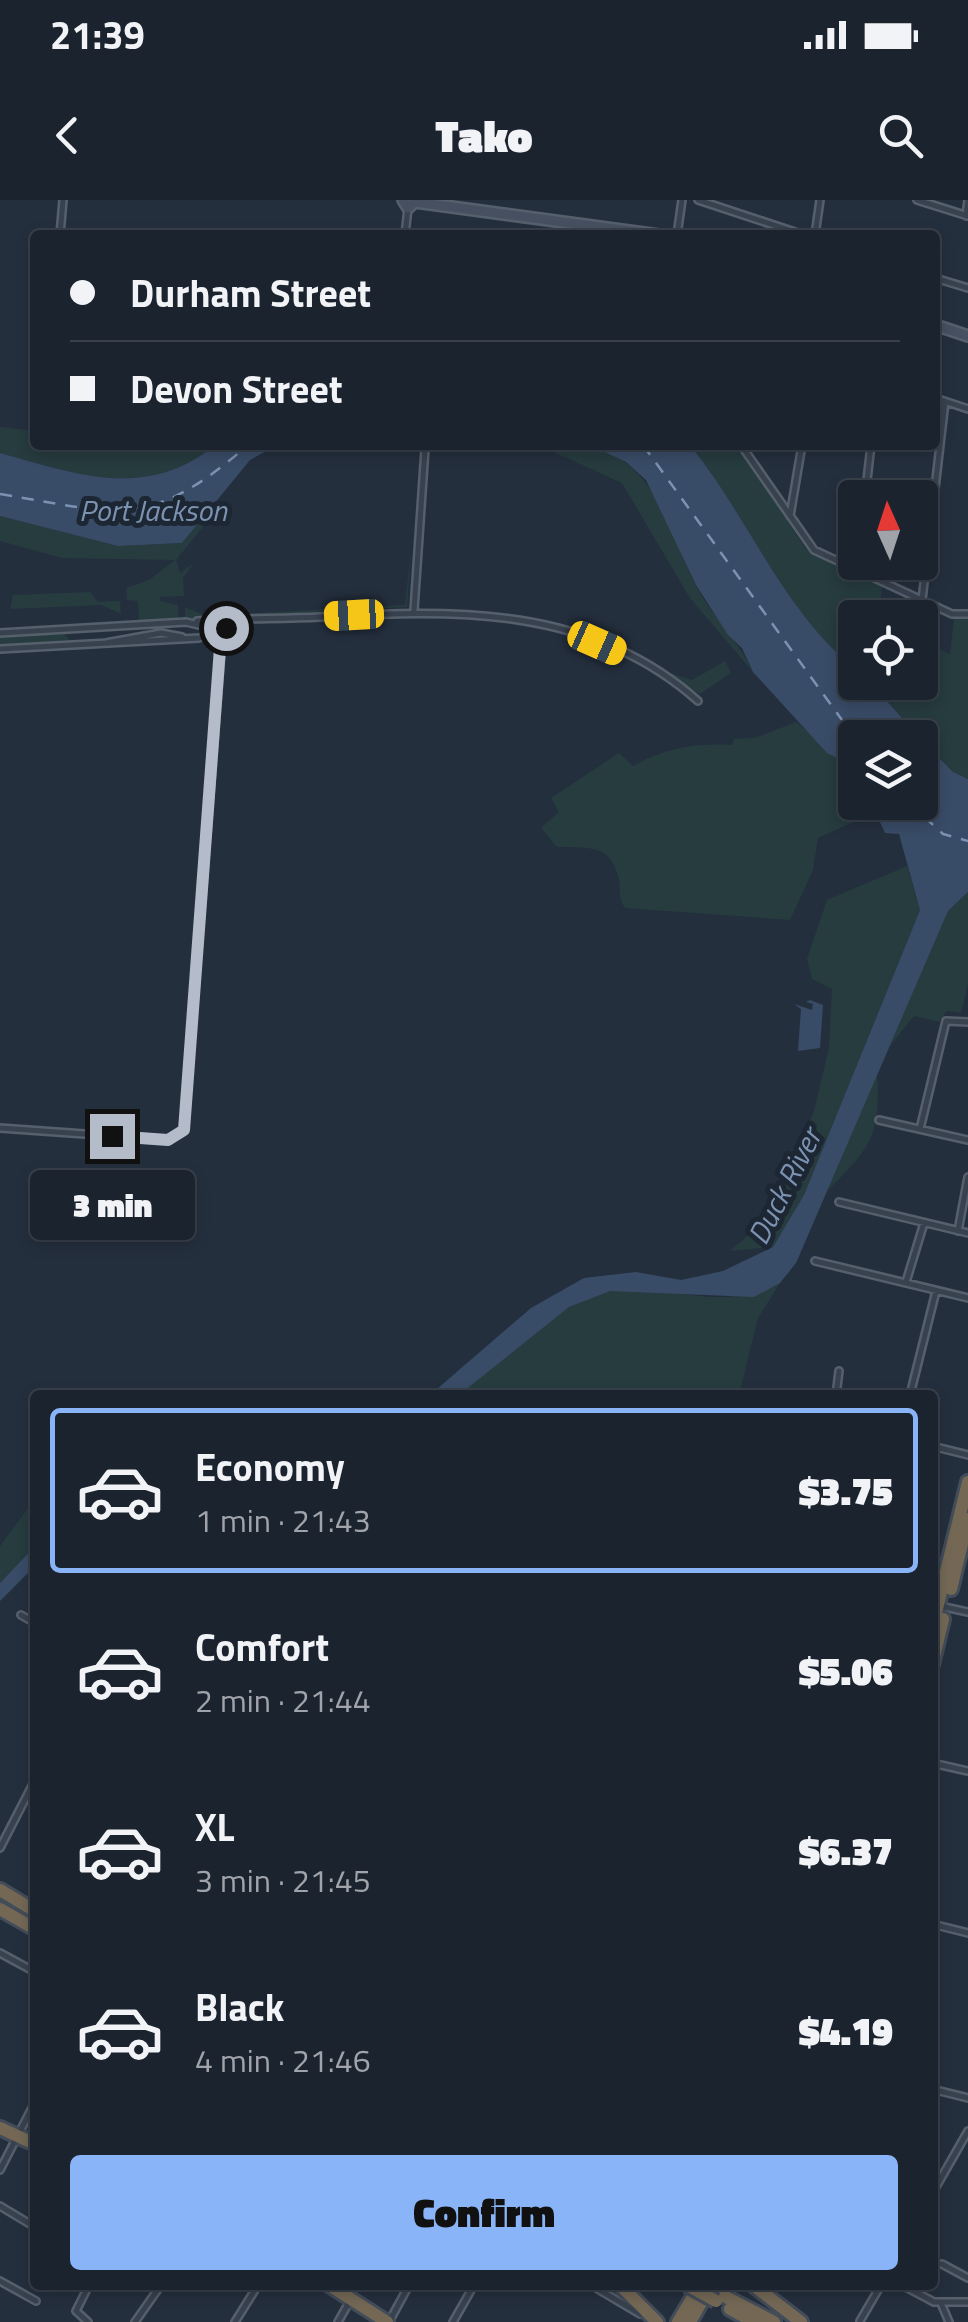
<!DOCTYPE html>
<meta charset="utf-8">
<style>
:root{--surface:#1b232e;--page:#242b36;--text:#f1f3f6;--muted:#a0a4aa;--line:#39404a;--accent:#8ab4f8}
body{margin:0;font-family:"Titillium Web",sans-serif;background:var(--page);color:var(--text);height:100vh;display:flex;flex-direction:column;font-size:38px;white-space:nowrap}
*{box-sizing:border-box;margin:0}
p{font-size:32px;color:var(--muted)}
.icon{flex:none;width:55px;height:55px;fill:none;stroke:currentColor;stroke-width:2;stroke-linecap:round;stroke-linejoin:round}
.map{position:relative;flex:1;overflow:hidden}
.panel{position:absolute;left:30px;top:1190px;width:908px;height:900px;display:flex;flex-direction:column;background:var(--surface);border-radius:10px;box-shadow:0 5px 15px #0003,0 0 0 2px var(--line)}
.panel>*{flex:none}
.top-card{position:absolute;left:30px;top:30px;width:910px;height:220px;border-radius:10px;box-shadow:0 5px 15px #0003,0 0 0 2px var(--line);display:grid;align-content:center;height:220px;padding:0 40px;background:var(--surface)}
.needle{width:65px;rotate:357deg}
.fabs{position:absolute;left:838px;top:280px;display:grid;gap:20px}
.fabs a{display:grid;place-items:center;width:100px;height:100px;border-radius:10px;background:var(--surface);box-shadow:0 5px 15px #0003,0 0 0 2px var(--line);font-size:50px}
.end{position:absolute;width:45px;height:45px;margin:-22px;border:12px solid #b4bcc9;background:#111;box-shadow:0 0 0 5px #111}
.from{border-radius:50%}
.bubble{position:absolute;height:70px;border-radius:10px;background:var(--surface);box-shadow:0 5px 15px #0003,0 0 0 2px var(--line);font-size:32px;font-weight:800;line-height:70px;text-align:center}
.car{position:absolute;width:30px;height:60px;margin:-30px -15px;border-radius:12px;box-shadow:0 0 8px 2px #0007;background:linear-gradient(#f5c518 24%,#345 0 40%,#f5c518 0 76%,#345 0 86%,#f5c518 0)}
.top-card b{display:flex;align-items:center;gap:35px;height:95px;font-size:38px}
.top-card b+b{border-top:2px solid var(--line)}
.top-card i{width:25px;height:25px;background:var(--text)}
ul{padding:18px 0 0;list-style:none}
li{display:flex;align-items:center;gap:30px;height:165px;margin:0 20px 15px;padding:0 20px;border:5px solid transparent;border-radius:10px}
li div{flex:1}
li b{display:block;font-size:38px}
li em{font-style:normal;font-weight:800}
li.current{border-color:var(--accent)}
li>.icon{width:90px;height:90px;stroke-width:1.5}
.action{display:flex;gap:20px;margin-top:auto;padding:20px 40px}
.action a{flex:1;height:115px;border-radius:10px;background:var(--accent);color:#111;font-size:40px;font-weight:800;line-height:115px;text-align:center}
.status{display:flex;justify-content:space-between;align-items:center;height:70px;padding:0 50px;background:var(--surface);direction:ltr}
.status svg{height:28px;fill:currentColor}
header{display:flex;justify-content:space-between;align-items:center;height:130px;padding:0 40px;background:var(--surface);font-size:45px;font-weight:800}
.map>svg:first-child{display:block}
.green{fill:#263c3f}
.water{fill:#394c67}
.lines{fill:none;stroke-linecap:round;stroke-linejoin:round}
.ferry{stroke:#7c92b1;stroke-width:2.5;stroke-dasharray:12 10;stroke-linecap:butt}
.street-casing{stroke:#565f6c;stroke-width:10}
.secondary-casing{stroke:#565f6c;stroke-width:14}
.highway-casing{stroke:#434c59;stroke-width:18}
.street{stroke:#38414e;stroke-width:5}
.secondary{stroke:#465061;stroke-width:9}
.highway{stroke:#746855;stroke-width:12}
.highway-bridge-casing{stroke:#434c59;stroke-width:18;stroke-linecap:butt}
.highway-bridge{stroke:#746855;stroke-width:12}
.route{stroke:#b4bcc9;stroke-width:12}
.labels{text-anchor:middle;dominant-baseline:central;stroke-width:10;stroke-linejoin:round;paint-order:stroke}
.water-label{font-size:30px;font-style:italic;fill:#7c92b1;stroke:#1d2633}
</style>
<div class="status"><b>21:39</b><svg viewBox="0 0 49 12"><path d="M0 12V9h3v3zM5 12V6h3v6zM10 12V3h3v9zM15 12V0h3v12zM26 1h20v11H26zM47 4h2v5h-2z"/></svg></div>
<header><svg class="icon" aria-label="back" viewBox="0 0 24 24"><path d="M15 5l-7 7 7 7"/></svg>Tako<svg class="icon" aria-label="search" viewBox="0 0 24 24"><circle cx="10" cy="10" r="6"/><path d="M15 15l6 6"/></svg></header>
<div class="map">
<svg width="968" height="2122" viewBox="0 0 968 2122">
<rect width="100%" height="100%" fill="#242f3e"/>
<!-- green -->
<path class="green" d="M0 227 35 231V245H215C146 301 77 274 0 253Z
M538 245C554 245 576 241 592 246 657 265 668 329 694 382 710 415 738 439 753 472L690 398 622 283Z
M690 245H739L806 349 882 387 879 417 855 418V469C779 411 749 317 690 245Z
M0 316 118 346 182 343 204 316 208 321 176 360 180 373 194 363 183 378 184 396 160 397V401L178 405V418L139 421 138 401 127 400 126 388 149 380 175 360 62 358 0 341Z
M411 350 407 407 185 419V407L206 416 405 405Z
M90 392 98 402 120 401 121 414 102 405 10 409 13 395Z
M968 417V579L953 572 871 483 920 482V440L950 454 954 418Z
M63 433 69 439 65 444 0 447V436Z
M725 461 731 473 700 494 660 470 692 480Z
M796 522C823 545 855 564 855 602L871 603 878 611 818 638 813 670 790 720 625 708C617 696 622 688 618 676 610 643 585 648 557 647L541 628 559 612 551 598 619 553 633 566C665 548 695 543 732 545L734 539 755 538Z
M907 666 920 710 804 995 773 1047 730 1051 768 1017 814 911 829 848 832 789 812 779 807 759 827 700Z
M968 692V784L961 813 947 811 939 822 914 816 889 847 948 711Z
M877 874C881 937 870 948 827 991Z
M780 1083 758 1118 739 1195H459C499 1161 560 1098 612 1091 671 1083 722 1114 780 1083Z
M35 1299V1346L0 1383V1346Z"/>
<!-- water -->
<path class="water" d="M215 245H277L250 260 182 343 118 346 0 316V253C77 274 146 301 215 245Z
M590 245H690C749 318 781 408 855 469V482L871 483 920 538H855V583L841 560 827 553 753 472 742 448 728 435 696 385 646 280 626 262Z
M920 538 953 572 968 579V692L948 711 796 1063 780 1083 754 1097 610 1091 569 1107 459 1195H430L531 1108 584 1078 636 1072 681 1080 723 1071 773 1047 804 995 920 710 899 634 885 633 871 603 920 602Z
M810 800 823 805 820 848 798 851 801 809 794 804 812 810 813 804 806 802Z
M35 1346V1366L0 1401V1383Z"/>
<g class="lines">
<!-- ferry -->
<path class="ferry" d="M643 245 855 538
M0 294C120 314 150 330 248 245
M908 602 943 634 968 641"/>
<defs>
<path id="street" d="M698 0 804 35
M917 0 968 16
M966 16 968 0
M60 35 63 0
M405 35 408 8
M677 35 682 0
M815 35 820 0
M935 78 968 88
M935 198 968 209
M741 245 814 350 952 414H968
M865 298 871 245
M790 316 802 245
M922 400 945 202
M414 410 425 249
M197 421C238 418 279 419 320 417 454 410 589 404 698 501
M0 433 186 422
M106 443 161 433 182 437
M0 449 199 438 237 422
M879 920 968 940
M0 928 169 940 184 930 222 439 211 428 186 422
M920 929 946 821 968 822
M839 1002 968 1033
M958 1031 968 977
M815 1061 968 1098
M906 1082 924 1023
M836 1195 839 1171
M910 1195 936 1091
M932 1246 968 1255
M940 1406 968 1412
M21 1415 35 1423
M932 1563 968 1571
M0 1648 35 1580
M932 1724 968 1733
M0 1753 35 1772
M932 1889 968 1898
M0 1970 35 1902
M932 1994 968 1931
M0 2006 35 2027
M942 2064 968 2078
M0 2081 36 2101
M591 2085 640 2114
M902 2085 934 2102H968
M941 2103 949 2122
M860 2121 881 2085
M88 2122 76 2111 89 2085
M135 2122 161 2085
M235 2122 258 2085
M338 2122 347 2106
M389 2122 409 2085
M453 2122 474 2085"/>
<path id="secondary" d="M403 0 408 8 415 2
M415 2 659 35
M674 35H676
M935 125 968 136"/>
<path id="highway" d="M951 1389 968 1319
M932 1429 968 1282
M932 1465 943 1419
M0 1690 35 1711
M0 1709 35 1729
M0 1928 35 1944
M329 2085 387 2122
M620 2085 657 2122
M753 2085 801 2122
M720 2094 774 2122
M730 2109 754 2122
M678 2122 700 2085
M690 2122 711 2085"/>
</defs>
<!-- street casing -->
<use href="#street" class="street-casing"/>
<!-- secondary casing -->
<use href="#secondary" class="secondary-casing"/>
<!-- highway casing -->
<use href="#highway" class="highway-casing"/>
<!-- street -->
<use href="#street" class="street"/>
<!-- secondary -->
<use href="#secondary" class="secondary"/>
<!-- highway -->
<use href="#highway" class="highway"/>
<defs>
<path id="highway-bridge" d="M687 2085 716 2101"/>
</defs>
<!-- highway-bridge casing -->
<use href="#highway-bridge" class="highway-bridge-casing"/>
<!-- highway-bridge -->
<use href="#highway-bridge" class="highway-bridge"/>
</g>
<g class="lines">
<!-- route -->
<path class="route" d="M112 936 168 940 184 930 220 448 226 428"/>
</g>
<g class="labels">
<!-- water labels -->
<g class="water-label">
<text x="153" y="310">Port Jackson</text>
<text transform="translate(784 986) rotate(-63)">Duck River</text>
</g>
</g>
</svg>
<div class="fabs">
<a><svg class="needle" viewBox="-14 -14 28 28"><path d="M0-13l5 13h-10z" fill="#e53935"/><path d="M0 13l5-13h-10z" fill="#a0a4aa"/></svg></a>
<a><svg class="icon" aria-label="locate" viewBox="0 0 24 24"><circle cx="12" cy="12" r="6"/><path d="M12 2v4M12 18v4M2 12h4M18 12h4"/></svg></a>
<a><svg class="icon" aria-label="layers" viewBox="0 0 24 24"><path d="M12 4l9 5-9 5-9-5zM3 14l9 5 9-5"/></svg></a>
</div>
<i class="end from" style="left:226px;top:428px"></i>
<i class="end" style="left:112px;top:936px"></i>
<div class="bubble" style="left:30px;top:970px;width:165px">3 min</div>
<i class="car" style="left:354px;top:415px;rotate:267deg"></i>
<i class="car" style="left:597px;top:443px;rotate:114deg"></i>
<div class="top-card">
<b><i class="from"></i>Durham Street</b>
<b><i></i>Devon Street</b>
</div>
<section class="panel">
<ul>
<li class="current"><svg class="icon" aria-label="car" viewBox="0 0 24 24"><path d="M5 17H2v-5l4-1 3-4h7l3 4 3 1v5h-3M9 17h6M6 11h13"/><circle cx="7" cy="17" r="2"/><circle cx="17" cy="17" r="2"/></svg><div><b>Economy</b><p>1 min · 21:43</p></div><em>$3.75</em></li>
<li><svg class="icon" aria-label="car" viewBox="0 0 24 24"><path d="M5 17H2v-5l4-1 3-4h7l3 4 3 1v5h-3M9 17h6M6 11h13"/><circle cx="7" cy="17" r="2"/><circle cx="17" cy="17" r="2"/></svg><div><b>Comfort</b><p>2 min · 21:44</p></div><em>$5.06</em></li>
<li><svg class="icon" aria-label="car" viewBox="0 0 24 24"><path d="M5 17H2v-5l4-1 3-4h7l3 4 3 1v5h-3M9 17h6M6 11h13"/><circle cx="7" cy="17" r="2"/><circle cx="17" cy="17" r="2"/></svg><div><b>XL</b><p>3 min · 21:45</p></div><em>$6.37</em></li>
<li><svg class="icon" aria-label="car" viewBox="0 0 24 24"><path d="M5 17H2v-5l4-1 3-4h7l3 4 3 1v5h-3M9 17h6M6 11h13"/><circle cx="7" cy="17" r="2"/><circle cx="17" cy="17" r="2"/></svg><div><b>Black</b><p>4 min · 21:46</p></div><em>$4.19</em></li>
</ul>
<div class="action"><a>Confirm</a></div>
</section>
</div>
